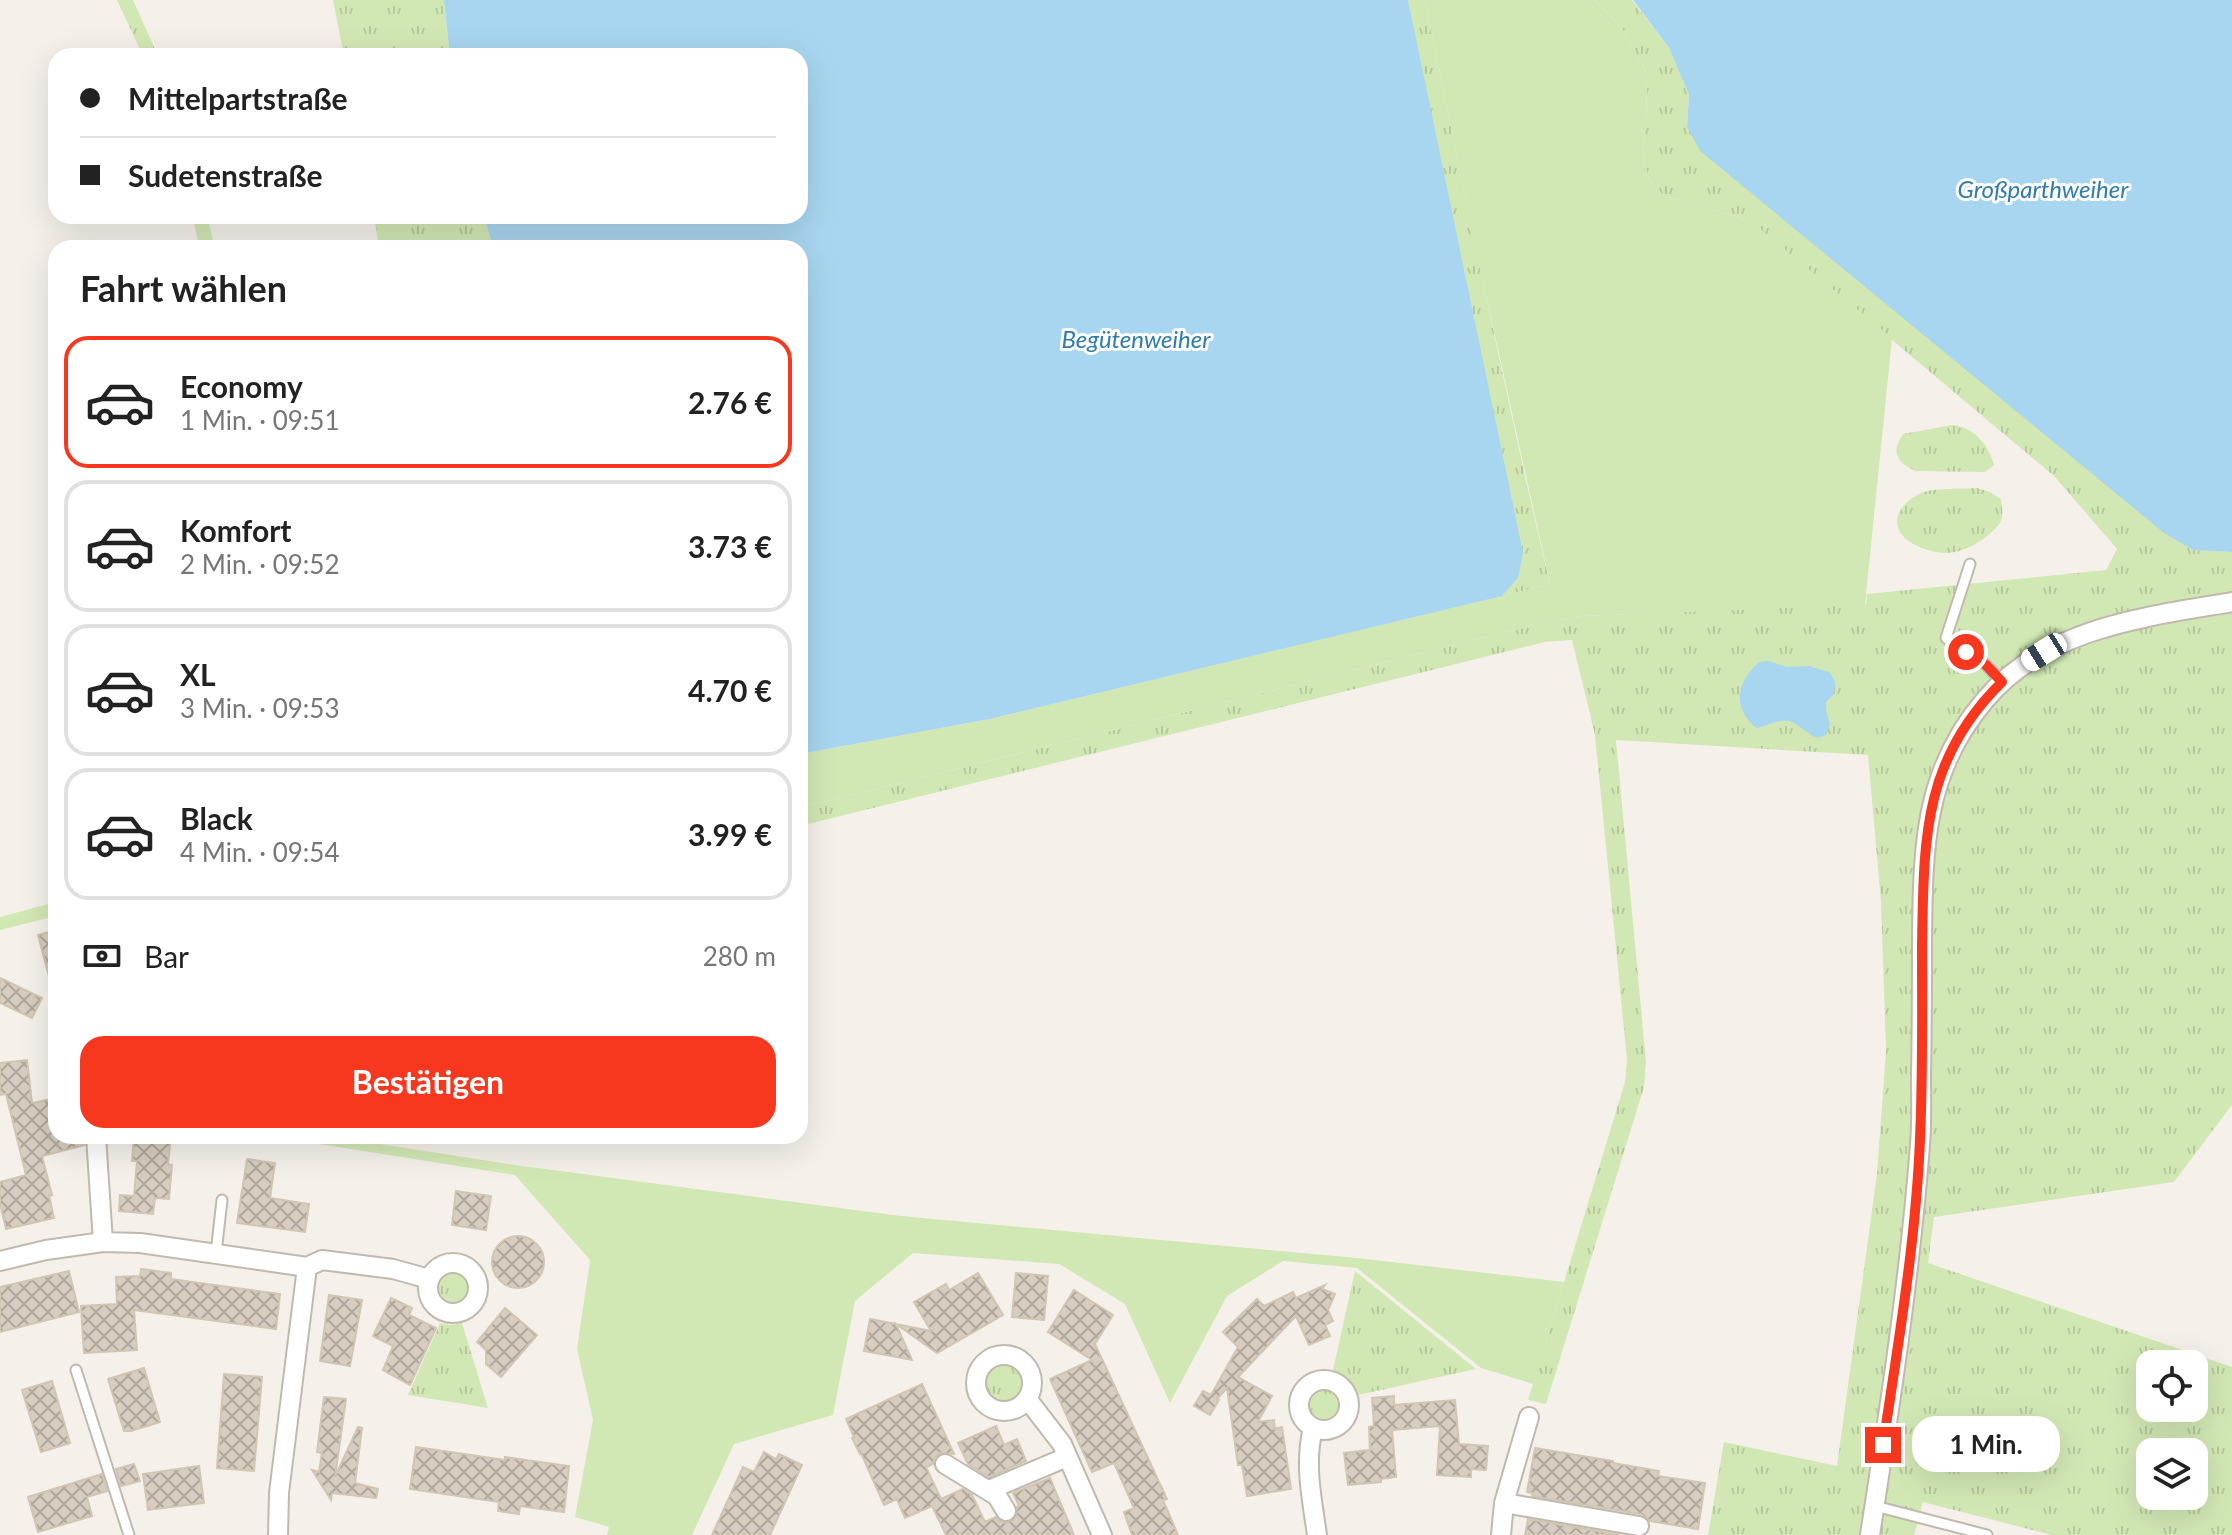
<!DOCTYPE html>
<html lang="de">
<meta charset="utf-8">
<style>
:root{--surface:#fff;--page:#f6f6f6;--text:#222;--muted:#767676;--line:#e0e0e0;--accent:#f8381e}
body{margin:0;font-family:Lato,sans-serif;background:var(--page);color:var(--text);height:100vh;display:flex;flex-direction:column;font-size:30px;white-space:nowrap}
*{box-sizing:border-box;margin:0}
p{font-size:26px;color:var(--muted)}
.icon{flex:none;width:44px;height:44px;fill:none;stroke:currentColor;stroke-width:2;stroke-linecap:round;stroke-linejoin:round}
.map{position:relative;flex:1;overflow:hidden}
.sheet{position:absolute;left:48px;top:240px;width:760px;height:904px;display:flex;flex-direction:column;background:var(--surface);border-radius:24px;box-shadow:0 8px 32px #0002}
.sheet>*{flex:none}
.top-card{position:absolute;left:48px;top:48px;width:760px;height:176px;border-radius:24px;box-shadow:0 8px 32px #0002;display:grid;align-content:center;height:176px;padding:0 32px;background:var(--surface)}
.fabs{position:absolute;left:2136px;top:1350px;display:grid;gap:16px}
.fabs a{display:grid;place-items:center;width:72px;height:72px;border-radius:16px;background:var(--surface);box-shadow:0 8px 32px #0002;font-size:40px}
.end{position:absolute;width:36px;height:36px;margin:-18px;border:10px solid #f8381e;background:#fff;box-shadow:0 0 0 4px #fff}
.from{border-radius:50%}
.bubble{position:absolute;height:56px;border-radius:24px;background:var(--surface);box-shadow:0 8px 32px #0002;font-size:26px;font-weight:700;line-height:56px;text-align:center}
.car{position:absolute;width:24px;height:48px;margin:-24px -12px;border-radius:10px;box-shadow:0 0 6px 2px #0007;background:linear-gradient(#fff 24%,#345 0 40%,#fff 0 76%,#345 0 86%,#fff 0)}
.top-card b{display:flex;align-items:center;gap:28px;height:76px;font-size:30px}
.top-card b+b{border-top:2px solid var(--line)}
.top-card i{width:20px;height:20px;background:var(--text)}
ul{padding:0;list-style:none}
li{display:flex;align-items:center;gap:24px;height:132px;margin:0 16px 12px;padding:0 16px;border:4px solid var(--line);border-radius:24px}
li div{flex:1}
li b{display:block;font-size:30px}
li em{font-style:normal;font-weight:700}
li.selected{border-color:var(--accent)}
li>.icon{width:72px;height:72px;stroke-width:1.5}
h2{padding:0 32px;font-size:36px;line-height:96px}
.pay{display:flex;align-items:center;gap:20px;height:88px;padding:0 32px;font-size:30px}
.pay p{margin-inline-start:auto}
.primary-button{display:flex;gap:16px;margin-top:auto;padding:16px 32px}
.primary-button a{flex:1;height:92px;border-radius:24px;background:var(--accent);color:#fff;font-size:32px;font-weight:700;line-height:92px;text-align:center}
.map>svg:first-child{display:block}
.grass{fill:url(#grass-tufts);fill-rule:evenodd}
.green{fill:#d2e8b4}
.water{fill:#a8d5f0}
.building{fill:url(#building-cross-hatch);stroke:#d1c5b3;stroke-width:2}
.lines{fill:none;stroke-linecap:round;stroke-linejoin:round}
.service-casing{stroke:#c1b9ad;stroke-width:13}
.minor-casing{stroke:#c1b9ad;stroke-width:22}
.service{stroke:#fff;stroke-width:9}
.minor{stroke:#fff;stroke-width:18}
.route{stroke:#f8381e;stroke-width:10}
.labels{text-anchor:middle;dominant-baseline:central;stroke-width:6;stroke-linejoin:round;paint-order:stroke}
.water-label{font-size:24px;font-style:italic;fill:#2f7cad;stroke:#fff}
</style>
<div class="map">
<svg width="2232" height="1535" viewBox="0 0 2232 1535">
<defs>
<pattern id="grass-tufts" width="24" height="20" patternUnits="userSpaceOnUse" patternTransform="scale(2)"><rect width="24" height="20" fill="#d2e8b4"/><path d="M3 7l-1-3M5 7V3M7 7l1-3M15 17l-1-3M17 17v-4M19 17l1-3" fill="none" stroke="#b6c89c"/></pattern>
<pattern id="building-cross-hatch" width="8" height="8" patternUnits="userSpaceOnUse" patternTransform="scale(2)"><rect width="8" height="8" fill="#d7cdc0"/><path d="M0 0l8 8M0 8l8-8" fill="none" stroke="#b0a89d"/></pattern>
</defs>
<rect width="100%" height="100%" fill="#f5f1ea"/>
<!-- grass -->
<path class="grass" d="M117 0H133L158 56H143Z
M333 0H444L450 56H344Z
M1408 0H1425C1465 195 1504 390 1550 584L1502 596 1518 578Z
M1594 0H1632L1669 48 1689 95 1687 127 2193 550 2232 552V1105L2174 1182 1934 1217 1928 1263 2232 1367V1535H2052L1923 1502 1914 1535H1708L1724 1442 1837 1466 1877 1174 1886 1051 1881 902 1868 755 1616 740 1646 1062 1644 1087 1546 1404 1528 1400 1625 1082 1627 1060 1595 735 1572 640 1545 642 800 826V808L1547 622 1581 616 1866 604 1867 594 2106 570 2117 549 2054 476 1749 220 1664 196 1649 180 1642 153 1646 125 1647 74 1622 28ZM2150 1364H2194V1408H2150ZM2150 1452H2194V1496H2150Z
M192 216H207L215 248H200Z
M374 216H484L493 248H379Z
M1952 425C1974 427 1988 444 1994 465L1985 472 1915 471C1896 462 1891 452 1903 434Z
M1977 488 1990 492 2001 499C2004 520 2003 523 1987 536 1976 545 1962 552 1948 553 1922 554 1878 533 1906 503 1911 498 1920 493 1927 491 1943 488 1961 489 1977 488Z
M428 1288a25 25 0 1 1 50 0a25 25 0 1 1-50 0Z
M1355 1271 1476 1369 1358 1395 1349 1381 1333 1370Z
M440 1323 450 1325 462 1323 488 1408 408 1395Z
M976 1383a28 28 0 1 1 56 0a28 28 0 1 1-56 0Z
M1299 1405a25 25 0 1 1 50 0a25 25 0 1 1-50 0Z"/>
<!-- green -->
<path class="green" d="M1425 0H1594L1622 28 1647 74 1646 125 1642 153 1649 180 1664 196 1749 220 1892 338 1865 605 1581 616 1547 622 800 808V754L990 719 1550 584 1479 264Z
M56 902V916L0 930V917Z
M269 1136H329L515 1165 901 1216 1357 1258 1564 1282 1533 1384 1481 1368 1357 1268 1283 1261 1227 1296 1170 1403 1125 1304 1059 1264 913 1253 855 1301 833 1415 734 1444 692 1535H607L609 1527 575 1517 593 1420 577 1349 590 1260 515 1175Z"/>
<!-- water -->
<path class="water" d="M444 0H1408L1523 553 1518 578 1502 596 990 719 800 754V248H493L484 216H800V56H450Z
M1633 0H2232V552L2193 550 2164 533 1700 151 1687 127 1689 95 1669 48Z
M1768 661 1787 667 1808 666 1829 672 1835 681 1834 694 1826 702V710L1830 725 1826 735 1818 738C1807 735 1800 724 1789 721 1778 718 1767 727 1756 728 1731 706 1737 682 1759 662Z"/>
<!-- building -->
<path class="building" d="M56 930V983L51 984 38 935Z
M0 978 42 998 32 1018 0 1003Z
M27 1060 32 1103 56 1098V1136H84L85 1145 42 1156 52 1195 49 1196 54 1218 6 1229 0 1203V1182L26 1175 6 1094 0 1095V1063Z
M134 1136H171L168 1164 172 1165 169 1199 155 1198 153 1214 119 1211 120 1195 134 1196 137 1161H132Z
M247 1159 275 1163 270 1198 309 1204 305 1232 237 1223Z
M456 1191 491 1196 486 1230 452 1225Z
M492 1262a26 26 0 1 1 52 0a26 26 0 1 1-52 0Z
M141 1269 171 1273V1279L280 1294 276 1329 134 1310 137 1350 84 1353 81 1306 117 1304 116 1277 140 1276Z
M69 1271 79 1312 0 1332V1287Z
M978 1273 1003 1315 937 1353 896 1324 912 1360 864 1351 870 1319 931 1331 914 1302 946 1284 949 1290Z
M1016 1273 1048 1276 1044 1320 1012 1317Z
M1325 1285 1322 1289 1335 1294 1328 1310 1333 1321 1325 1325 1330 1336 1309 1345 1296 1316 1238 1377 1272 1396 1258 1422 1274 1420 1275 1429 1282 1427 1291 1489 1247 1496 1242 1465H1238L1227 1388 1217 1399 1219 1400 1210 1415 1194 1406 1203 1391 1211 1395 1238 1347 1223 1332 1257 1299 1264 1306 1293 1292 1296 1298Z
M1074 1290 1113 1315 1095 1344 1167 1499 1163 1500 1178 1535H1132L1124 1512 1134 1508 1114 1463 1092 1472 1050 1379 1092 1360 1048 1332Z
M329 1295 362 1300 350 1366 320 1361Z
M391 1298 412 1308 409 1315 436 1328 410 1385 383 1370 393 1346 373 1336Z
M505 1308 537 1335 501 1377 486 1364V1350L477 1342Z
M144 1368 160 1422 131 1431H124L108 1379Z
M224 1374 262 1377 254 1471 217 1468Z
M52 1381 70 1443 41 1452 22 1390Z
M922 1384 954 1454 940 1453 935 1457 933 1464 926 1467 941 1499 963 1489 972 1495 985 1522 996 1517 1001 1522 1007 1523 1016 1517 1017 1507 1019 1506 1013 1493 1050 1478 1074 1535H946L932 1506 905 1518 897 1499 884 1505 861 1453 860 1454 852 1438 854 1437 846 1419Z
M1394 1396V1405L1455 1400 1459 1444 1488 1446 1486 1470 1471 1469V1477L1437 1475 1440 1426 1392 1430 1396 1477 1381 1479V1482L1348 1485 1344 1453 1370 1450 1369 1427 1374 1426 1372 1398Z
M324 1397 346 1399 335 1477 358 1427 362 1428 355 1483 378 1489 376 1498 332 1493 331 1500 312 1470 319 1472 322 1453 317 1452Z
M996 1426 1004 1445 1017 1439 1026 1461 989 1477 968 1464 958 1443Z
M416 1447 505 1460V1457L569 1466 564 1512 520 1506 519 1514 498 1511 499 1502 410 1489Z
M1535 1448 1613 1461V1463L1659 1471 1658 1476 1705 1483 1698 1529 1650 1521 1641 1514 1532 1496 1533 1493 1527 1492Z
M764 1452 776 1459 779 1454 802 1465 770 1535H712L743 1467 754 1472Z
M134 1464 140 1481 121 1486 116 1469Z
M199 1466 204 1503 148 1510 143 1474Z
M102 1474 107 1491 87 1497 92 1516 38 1532 28 1497Z
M1528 1519 1620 1535H1525Z"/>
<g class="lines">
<defs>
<path id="service" d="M1970 564 1946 638 1986 665 2002 682
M216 1253 222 1200
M76 1370 129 1535
M1875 1506 1987 1535"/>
<path id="minor" d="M96 1136 103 1242
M0 1261 46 1250 103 1242 140 1243 307 1267 279 1493 278 1535
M428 1288a25 25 0 1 1 50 0a25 25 0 1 1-50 0Z
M307 1267 322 1260 393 1269 429 1279
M976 1383a28 28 0 1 1 56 0a28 28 0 1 1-56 0Z
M1299 1405a25 25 0 1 1 50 0a25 25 0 1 1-50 0Z
M1028 1400 1062 1444 1102 1535
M1313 1428C1304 1464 1312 1499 1317 1535
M945 1464 997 1496 1006 1511
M989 1490 1067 1457
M1504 1503 1639 1526
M1501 1535 1504 1503 1529 1417
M1870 1535C1890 1406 1910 1275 1920 1145 1922 1121 1921 1097 1921 1073 1922 1028 1922 984 1922 939 1923 850 1923 772 1985 700 2045 628 2145 617 2232 602"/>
</defs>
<!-- service casing -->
<use href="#service" class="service-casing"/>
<!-- minor casing -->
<use href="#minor" class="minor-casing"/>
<!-- service -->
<use href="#service" class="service"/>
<!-- minor -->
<use href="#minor" class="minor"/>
</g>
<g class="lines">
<!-- route -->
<path class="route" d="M1883 1445C1898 1344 1916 1241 1920 1139 1923 1074 1922 1010 1922 945 1924 841 1922 760 2002 682L1986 665 1966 652"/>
</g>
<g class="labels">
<!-- water labels -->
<g class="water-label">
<text x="2043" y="188">Großparthweiher</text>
<text x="1136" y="338">Begütenweiher</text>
</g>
</g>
</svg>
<div class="fabs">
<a><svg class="icon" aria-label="locate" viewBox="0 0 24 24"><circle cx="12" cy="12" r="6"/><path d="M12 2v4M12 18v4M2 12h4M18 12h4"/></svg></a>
<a><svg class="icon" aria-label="layers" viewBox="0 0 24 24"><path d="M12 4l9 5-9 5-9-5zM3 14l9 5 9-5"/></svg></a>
</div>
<i class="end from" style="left:1966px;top:652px"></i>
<i class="end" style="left:1883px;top:1445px"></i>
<div class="bubble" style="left:1912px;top:1416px;width:148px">1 Min.</div>
<i class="car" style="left:2044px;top:652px;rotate:238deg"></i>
<div class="top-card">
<b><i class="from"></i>Mittelpartstraße</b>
<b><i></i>Sudetenstraße</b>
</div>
<section class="sheet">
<h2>Fahrt wählen</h2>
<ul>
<li class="selected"><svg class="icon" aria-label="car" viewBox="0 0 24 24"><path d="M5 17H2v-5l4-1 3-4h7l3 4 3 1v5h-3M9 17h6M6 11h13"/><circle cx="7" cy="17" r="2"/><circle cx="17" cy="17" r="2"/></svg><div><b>Economy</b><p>1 Min. · 09:51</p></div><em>2.76 €</em></li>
<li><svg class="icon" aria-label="car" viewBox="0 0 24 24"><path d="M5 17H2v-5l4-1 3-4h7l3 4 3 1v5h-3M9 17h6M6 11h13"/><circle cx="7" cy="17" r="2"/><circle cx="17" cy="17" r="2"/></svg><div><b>Komfort</b><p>2 Min. · 09:52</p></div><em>3.73 €</em></li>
<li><svg class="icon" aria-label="car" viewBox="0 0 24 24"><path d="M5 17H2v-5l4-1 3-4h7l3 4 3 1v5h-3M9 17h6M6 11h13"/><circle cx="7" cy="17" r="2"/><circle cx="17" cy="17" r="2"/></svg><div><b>XL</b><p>3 Min. · 09:53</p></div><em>4.70 €</em></li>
<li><svg class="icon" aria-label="car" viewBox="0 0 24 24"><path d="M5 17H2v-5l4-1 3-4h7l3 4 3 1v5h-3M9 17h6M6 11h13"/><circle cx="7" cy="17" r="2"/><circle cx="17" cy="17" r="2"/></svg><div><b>Black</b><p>4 Min. · 09:54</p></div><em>3.99 €</em></li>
</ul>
<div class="pay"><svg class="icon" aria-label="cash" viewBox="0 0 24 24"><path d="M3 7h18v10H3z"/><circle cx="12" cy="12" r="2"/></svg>Bar<p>280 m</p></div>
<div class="primary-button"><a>Bestätigen</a></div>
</section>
</div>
